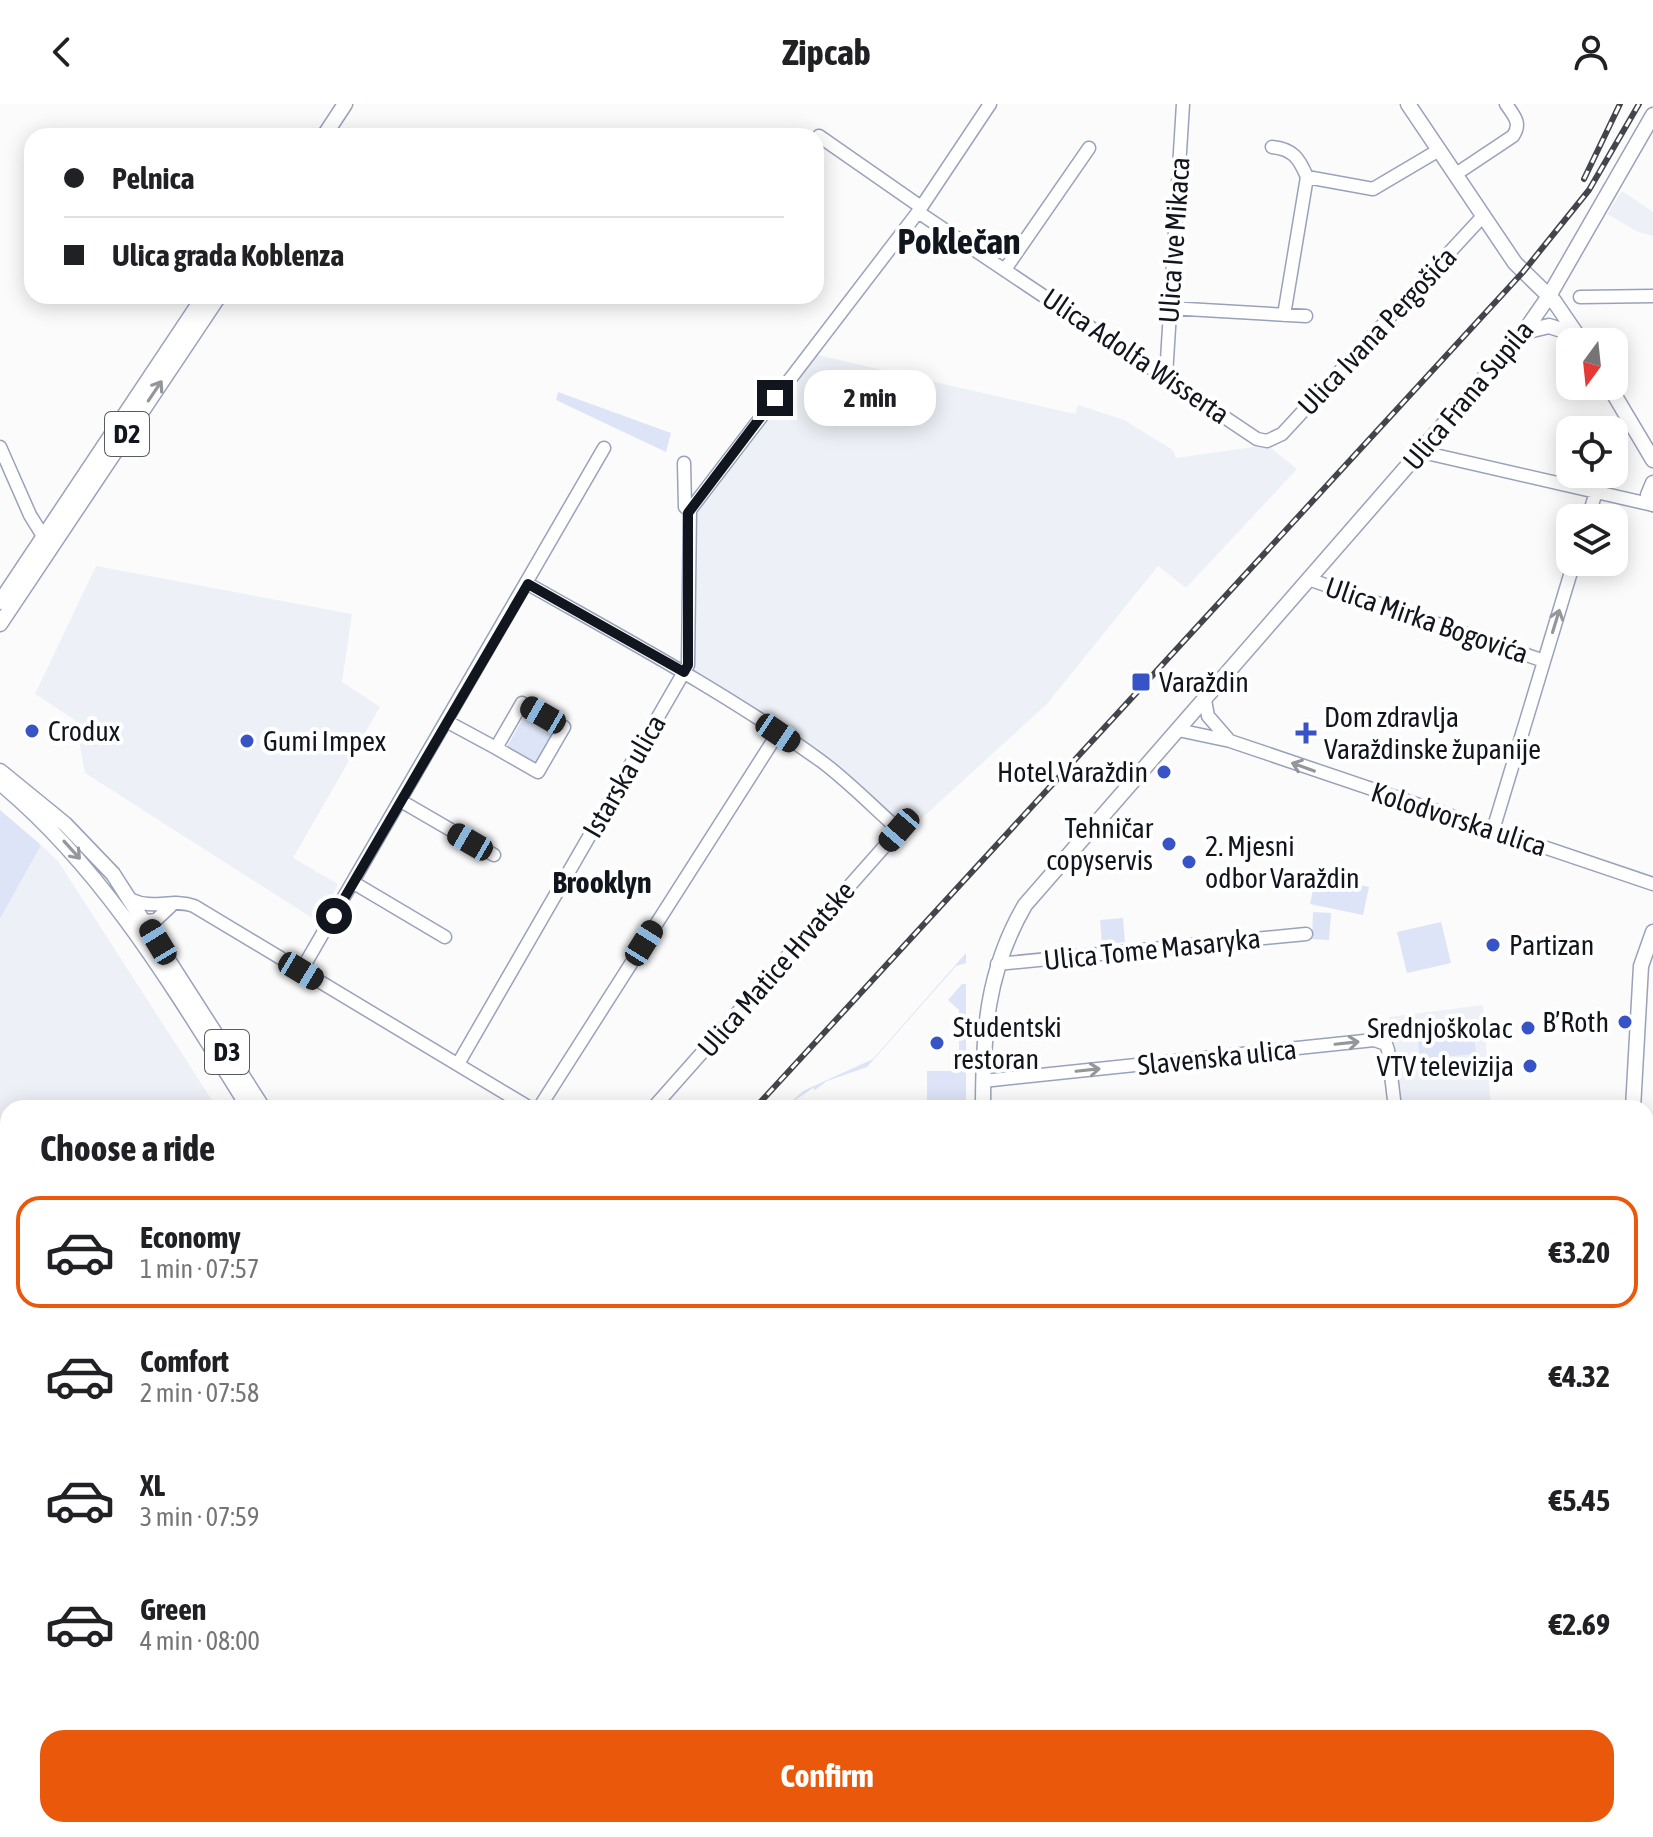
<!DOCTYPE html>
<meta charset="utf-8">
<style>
:root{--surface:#fff;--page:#f6f6f6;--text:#202124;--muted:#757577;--line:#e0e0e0;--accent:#ea580c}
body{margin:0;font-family:"Asap Condensed",sans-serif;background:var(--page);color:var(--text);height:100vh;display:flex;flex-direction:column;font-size:30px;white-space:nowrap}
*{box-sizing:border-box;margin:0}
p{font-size:26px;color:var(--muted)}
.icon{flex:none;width:44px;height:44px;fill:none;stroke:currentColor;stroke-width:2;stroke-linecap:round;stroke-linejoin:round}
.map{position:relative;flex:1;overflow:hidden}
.panel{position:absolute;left:0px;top:996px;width:1654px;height:738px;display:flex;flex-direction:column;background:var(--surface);border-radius:24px 24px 0 0;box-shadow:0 4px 20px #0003}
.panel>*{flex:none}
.banner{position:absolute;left:24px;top:24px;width:800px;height:176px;border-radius:24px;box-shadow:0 4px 20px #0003;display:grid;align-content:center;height:176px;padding:0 40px;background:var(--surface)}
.needle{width:52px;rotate:195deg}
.buttons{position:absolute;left:1556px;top:224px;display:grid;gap:16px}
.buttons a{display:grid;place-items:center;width:72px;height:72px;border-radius:16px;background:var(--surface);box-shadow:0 4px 20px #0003;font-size:40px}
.end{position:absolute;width:36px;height:36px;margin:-18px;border:10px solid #11151d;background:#fff;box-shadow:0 0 0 4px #fff}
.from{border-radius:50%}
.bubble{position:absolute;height:56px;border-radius:24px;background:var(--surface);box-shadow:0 4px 20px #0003;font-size:26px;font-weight:700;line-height:56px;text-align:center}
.car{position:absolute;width:24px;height:48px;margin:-24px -12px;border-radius:10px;box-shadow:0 0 6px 2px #0007;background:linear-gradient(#222 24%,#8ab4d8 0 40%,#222 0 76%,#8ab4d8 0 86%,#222 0)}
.banner b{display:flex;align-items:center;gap:28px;height:76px;font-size:30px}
.banner b+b{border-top:2px solid var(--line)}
.banner i{width:20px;height:20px;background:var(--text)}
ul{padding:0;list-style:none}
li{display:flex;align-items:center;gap:24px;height:112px;margin:0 16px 12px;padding:0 24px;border:4px solid transparent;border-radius:24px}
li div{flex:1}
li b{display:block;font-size:30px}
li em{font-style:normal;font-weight:700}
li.selected{border-color:var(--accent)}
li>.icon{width:72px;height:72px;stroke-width:1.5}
h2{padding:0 40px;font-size:36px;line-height:96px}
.action{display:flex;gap:16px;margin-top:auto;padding:16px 40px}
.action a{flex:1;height:92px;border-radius:24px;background:var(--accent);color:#fff;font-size:32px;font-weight:700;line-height:92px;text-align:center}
header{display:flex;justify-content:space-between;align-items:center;height:104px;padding:0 40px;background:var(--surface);font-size:36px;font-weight:700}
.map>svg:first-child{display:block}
.built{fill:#edf0f6}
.green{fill:#dde4f7}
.forest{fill:#a4b8ef}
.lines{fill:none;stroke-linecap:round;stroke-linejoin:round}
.minor-casing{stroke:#99a2ba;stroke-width:15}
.major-casing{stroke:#99a2ba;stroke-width:17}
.minor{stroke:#fff;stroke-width:12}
.major{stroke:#fff;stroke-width:14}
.rail-casing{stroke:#42454b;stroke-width:6}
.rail{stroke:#fff;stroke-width:3;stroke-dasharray:9;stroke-linecap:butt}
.oneway{stroke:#949699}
.route{stroke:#11151d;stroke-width:10}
.poi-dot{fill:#3753c5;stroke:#fff;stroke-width:3}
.labels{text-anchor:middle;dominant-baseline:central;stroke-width:8;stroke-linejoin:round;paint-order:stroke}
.shield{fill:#fff;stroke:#585b61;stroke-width:2}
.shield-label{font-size:26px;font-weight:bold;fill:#11151d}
.street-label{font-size:28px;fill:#11151d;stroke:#fff}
.poi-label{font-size:28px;fill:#11151d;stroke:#fff;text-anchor:start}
.neighbourhood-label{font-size:30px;font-weight:bold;fill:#11151d;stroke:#fff}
.district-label{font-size:36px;font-weight:bold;fill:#11151d;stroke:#fff}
</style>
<header><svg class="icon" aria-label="back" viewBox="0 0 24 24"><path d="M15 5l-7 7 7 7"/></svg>Zipcab<svg class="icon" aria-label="person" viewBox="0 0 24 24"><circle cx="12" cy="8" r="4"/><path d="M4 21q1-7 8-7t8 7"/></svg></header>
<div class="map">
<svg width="1653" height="1733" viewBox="0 0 1653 1733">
<rect width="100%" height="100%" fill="#fbfbfb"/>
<!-- built -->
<path class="built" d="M1622 87 1653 108V132L1638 128 1607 110Z
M813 250 1075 310 1078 301 1124 316 1173 346 1176 354 1267 341 1297 365 1186 484 1158 462 1047 600 909 726 823 652 694 570 692 414Z
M96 462 352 510 342 578 380 603 293 754 338 780 320 819 85 669 75 616 35 590Z
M41 741 58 757 217 1004H8V1365L0 1360V815Z
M1483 901 1491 1004H1400L1389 913Z
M1646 1080H1653V1196H1646Z"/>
<!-- green -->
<path class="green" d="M558 288 671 329 666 348 556 296Z
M526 609 556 626 536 661 506 644Z
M0 706 41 741 0 815Z
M1316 772 1369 783 1363 811 1310 800Z
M1313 808 1331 809 1329 836 1312 835Z
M1123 814 1125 838 1102 840 1100 816Z
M1441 818 1451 859 1407 869 1397 828Z
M966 849V859L956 862 867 963 827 977 815 986 813 984 784 1004 803 987 873 955Z
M962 880H966V960H959V906L948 896Z
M1473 921 1476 950 1420 955 1417 927Z
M927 967H966V1004H927Z
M1214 1726H1448V1733H1213Z"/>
<!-- forest -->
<path class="forest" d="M10 1726H160L152 1733H3Z"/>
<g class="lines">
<defs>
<path id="minor" d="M819 32 921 103
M1272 43C1293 45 1299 54 1307 73L1284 211
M1456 70 1513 32C1522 19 1514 12 1506 0
M1307 73 1373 85 1439 46
M918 108 1257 335 1267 337 1282 330 1483 112
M1006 164 1089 44
M1580 193 1653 192
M1169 204 1306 212
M1166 272 1183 0
M0 343 30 411 43 432
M1422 348 1653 401
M684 359 685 403 690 406
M1588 414 1596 388
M1311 476 1544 557
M528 480C627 536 728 590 821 657 848 677 873 703 899 726L653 1004
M1205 596 1208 612 1228 635
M446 617 496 644 522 599 564 623 538 668 496 644
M1178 626 1230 637 1653 780
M401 697 494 751
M1493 726 1574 458
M354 779 445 833
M132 796C153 806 173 794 194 802L530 1004
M137 818 156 816 174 799
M997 860 1306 830
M301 867 604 344
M458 960 688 561 690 406 918 108 990 0
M983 977 1374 936 1386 940 1388 946 1395 1004
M539 1004 778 629
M1646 1056 1653 1057
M1646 1293 1653 1291
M1646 1614 1653 1618
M406 1726 411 1733
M1475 1726 1476 1733
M720 1733 731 1726
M1074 1733V1726
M1199 1733 1200 1726"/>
<path id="major" d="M1408 0 1515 159 1554 197 1582 238
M324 32 345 0
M1524 228 1549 222 1577 231
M1609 282 1653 356
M1653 379 1648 391 1653 400
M0 498 204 192
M0 520 219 192
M0 667 65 720 113 770 263 1004
M0 679C106 767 176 888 249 1004
M983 1004C983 929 986 868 1025 801L1524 228 1549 192 1653 11
M1633 1004 1641 862 1653 828
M1646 1493 1653 1497
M658 1726 662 1733
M671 1726 675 1733
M352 1733 363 1726
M374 1733 384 1726"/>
</defs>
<!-- minor casing -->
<use href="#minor" class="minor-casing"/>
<!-- major casing -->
<use href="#major" class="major-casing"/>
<!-- minor -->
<use href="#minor" class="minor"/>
<!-- major -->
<use href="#major" class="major"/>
<defs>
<path id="rail" d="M1584 75 1620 0
M755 1004 1523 168 1589 86 1639 0
M64 1733 71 1726"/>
</defs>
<!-- rail casing -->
<use href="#rail" class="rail-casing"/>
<!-- rail -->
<use href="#rail" class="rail"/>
</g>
<!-- one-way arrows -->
<defs><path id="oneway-shaft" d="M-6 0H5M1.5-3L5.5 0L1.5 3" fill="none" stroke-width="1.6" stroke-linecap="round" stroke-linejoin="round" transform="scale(2)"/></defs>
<g class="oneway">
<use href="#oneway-shaft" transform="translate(155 287) rotate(-56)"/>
<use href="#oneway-shaft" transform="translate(1556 517) rotate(-73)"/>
<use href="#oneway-shaft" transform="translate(1303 663) rotate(-160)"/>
<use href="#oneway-shaft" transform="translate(72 746) rotate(48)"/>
<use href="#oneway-shaft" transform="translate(1347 939) rotate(-6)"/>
<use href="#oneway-shaft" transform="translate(1088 966) rotate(-6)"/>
</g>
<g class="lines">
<!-- route -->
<path class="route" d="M334 812 528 480 684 568 688 561V409L775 294"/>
</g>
<!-- markers -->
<g class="poi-dot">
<rect x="1131" y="568" width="20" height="20" rx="4"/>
<circle cx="32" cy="627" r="8"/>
<path d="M1302 617h8v8h8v8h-8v8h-8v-8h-8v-8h8z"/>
<circle cx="247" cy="637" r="8"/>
<circle cx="1164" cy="668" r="8"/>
<circle cx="1169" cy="740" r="8"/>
<circle cx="1189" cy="758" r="8"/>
<circle cx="1493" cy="841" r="8"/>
<circle cx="1625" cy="918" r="8"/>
<circle cx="1528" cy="924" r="8"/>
<circle cx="937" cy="939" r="8"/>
<circle cx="1530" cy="962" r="8"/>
</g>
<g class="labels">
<!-- shield labels -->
<g class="shield">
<rect x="105" y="308" width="44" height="44" rx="6"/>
<rect x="205" y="926" width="44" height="44" rx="6"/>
</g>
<g class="shield-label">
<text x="127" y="330">D2</text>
<text x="227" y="948">D3</text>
</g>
<!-- street labels -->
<g class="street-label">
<text transform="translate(1174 136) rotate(-86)">Ulica Ive Mikaca</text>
<text transform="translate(1377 227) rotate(-47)">Ulica Ivana Pergošića</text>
<text transform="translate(1136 252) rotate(34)">Ulica Adolfa Wisserta</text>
<text transform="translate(1468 291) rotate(-50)">Ulica Frana Supila</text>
<text transform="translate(1427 516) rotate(19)">Ulica Mirka Bogovića</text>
<text transform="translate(624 672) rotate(-60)">Istarska ulica</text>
<text transform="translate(1459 715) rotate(18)">Kolodvorska ulica</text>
<text transform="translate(1152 845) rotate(-6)">Ulica Tome Masaryka</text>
<text transform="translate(776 865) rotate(-49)">Ulica Matice Hrvatske</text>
<text transform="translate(1217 953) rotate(-6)">Slavenska ulica</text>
</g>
<!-- poi labels -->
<g class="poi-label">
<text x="1159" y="578">Varaždin</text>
<text x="1324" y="613">Dom zdravlja<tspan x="1324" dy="32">Varaždinske županije</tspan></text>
<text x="48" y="627">Crodux</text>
<text x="263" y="637">Gumi Impex</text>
<text x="1148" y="668" text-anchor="end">Hotel Varaždin</text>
<text x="1153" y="724" text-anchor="end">Tehničar<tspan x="1153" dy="32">copyservis</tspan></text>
<text x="1205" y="742">2. Mjesni<tspan x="1205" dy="32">odbor Varaždin</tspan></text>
<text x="1509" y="841">Partizan</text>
<text x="1609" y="918" text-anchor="end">B’Roth</text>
<text x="953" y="923">Studentski<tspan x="953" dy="32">restoran</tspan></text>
<text x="1512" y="924" text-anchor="end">Srednjoškolac</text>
<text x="1514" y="962" text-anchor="end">VTV televizija</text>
</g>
<!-- neighbourhood labels -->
<g class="neighbourhood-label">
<text x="602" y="778">Brooklyn</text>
</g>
<!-- district labels -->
<g class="district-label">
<text x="959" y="137">Poklečan</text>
</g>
</g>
</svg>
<div class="buttons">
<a><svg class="needle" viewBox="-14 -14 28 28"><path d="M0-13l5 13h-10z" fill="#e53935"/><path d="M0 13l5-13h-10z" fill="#757577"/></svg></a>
<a><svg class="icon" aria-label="locate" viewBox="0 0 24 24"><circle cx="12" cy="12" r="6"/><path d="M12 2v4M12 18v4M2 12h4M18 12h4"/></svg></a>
<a><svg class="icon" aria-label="layers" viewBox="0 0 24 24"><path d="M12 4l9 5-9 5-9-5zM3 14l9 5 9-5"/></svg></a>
</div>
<i class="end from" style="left:334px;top:812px"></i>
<i class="end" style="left:775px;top:294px"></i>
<div class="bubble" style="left:804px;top:266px;width:132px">2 min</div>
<i class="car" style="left:543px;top:611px;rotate:300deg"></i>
<i class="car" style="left:778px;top:629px;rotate:124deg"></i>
<i class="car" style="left:899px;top:726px;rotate:221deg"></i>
<i class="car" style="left:470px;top:738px;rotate:300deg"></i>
<i class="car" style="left:158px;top:838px;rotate:329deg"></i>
<i class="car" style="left:644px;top:839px;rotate:32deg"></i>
<i class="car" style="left:301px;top:867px;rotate:121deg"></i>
<div class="banner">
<b><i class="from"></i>Pelnica</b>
<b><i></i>Ulica grada Koblenza</b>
</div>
<section class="panel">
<h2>Choose a ride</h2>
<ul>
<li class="selected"><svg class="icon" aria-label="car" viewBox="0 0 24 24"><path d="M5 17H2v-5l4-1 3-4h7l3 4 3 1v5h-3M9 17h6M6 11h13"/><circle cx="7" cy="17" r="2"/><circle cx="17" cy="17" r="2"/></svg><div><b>Economy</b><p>1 min · 07:57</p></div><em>€3.20</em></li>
<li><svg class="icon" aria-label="car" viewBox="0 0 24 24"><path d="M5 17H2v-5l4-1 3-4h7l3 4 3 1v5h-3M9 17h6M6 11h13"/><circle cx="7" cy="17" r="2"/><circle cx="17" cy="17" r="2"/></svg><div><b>Comfort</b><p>2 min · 07:58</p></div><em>€4.32</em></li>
<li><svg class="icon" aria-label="car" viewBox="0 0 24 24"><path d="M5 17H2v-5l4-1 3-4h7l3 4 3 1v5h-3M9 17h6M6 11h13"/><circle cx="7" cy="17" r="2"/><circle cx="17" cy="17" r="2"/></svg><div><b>XL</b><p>3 min · 07:59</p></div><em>€5.45</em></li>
<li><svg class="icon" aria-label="car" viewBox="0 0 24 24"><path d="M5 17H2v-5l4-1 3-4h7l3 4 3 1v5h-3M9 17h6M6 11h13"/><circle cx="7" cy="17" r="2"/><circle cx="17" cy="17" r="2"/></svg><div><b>Green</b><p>4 min · 08:00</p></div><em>€2.69</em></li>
</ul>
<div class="action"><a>Confirm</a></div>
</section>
</div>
